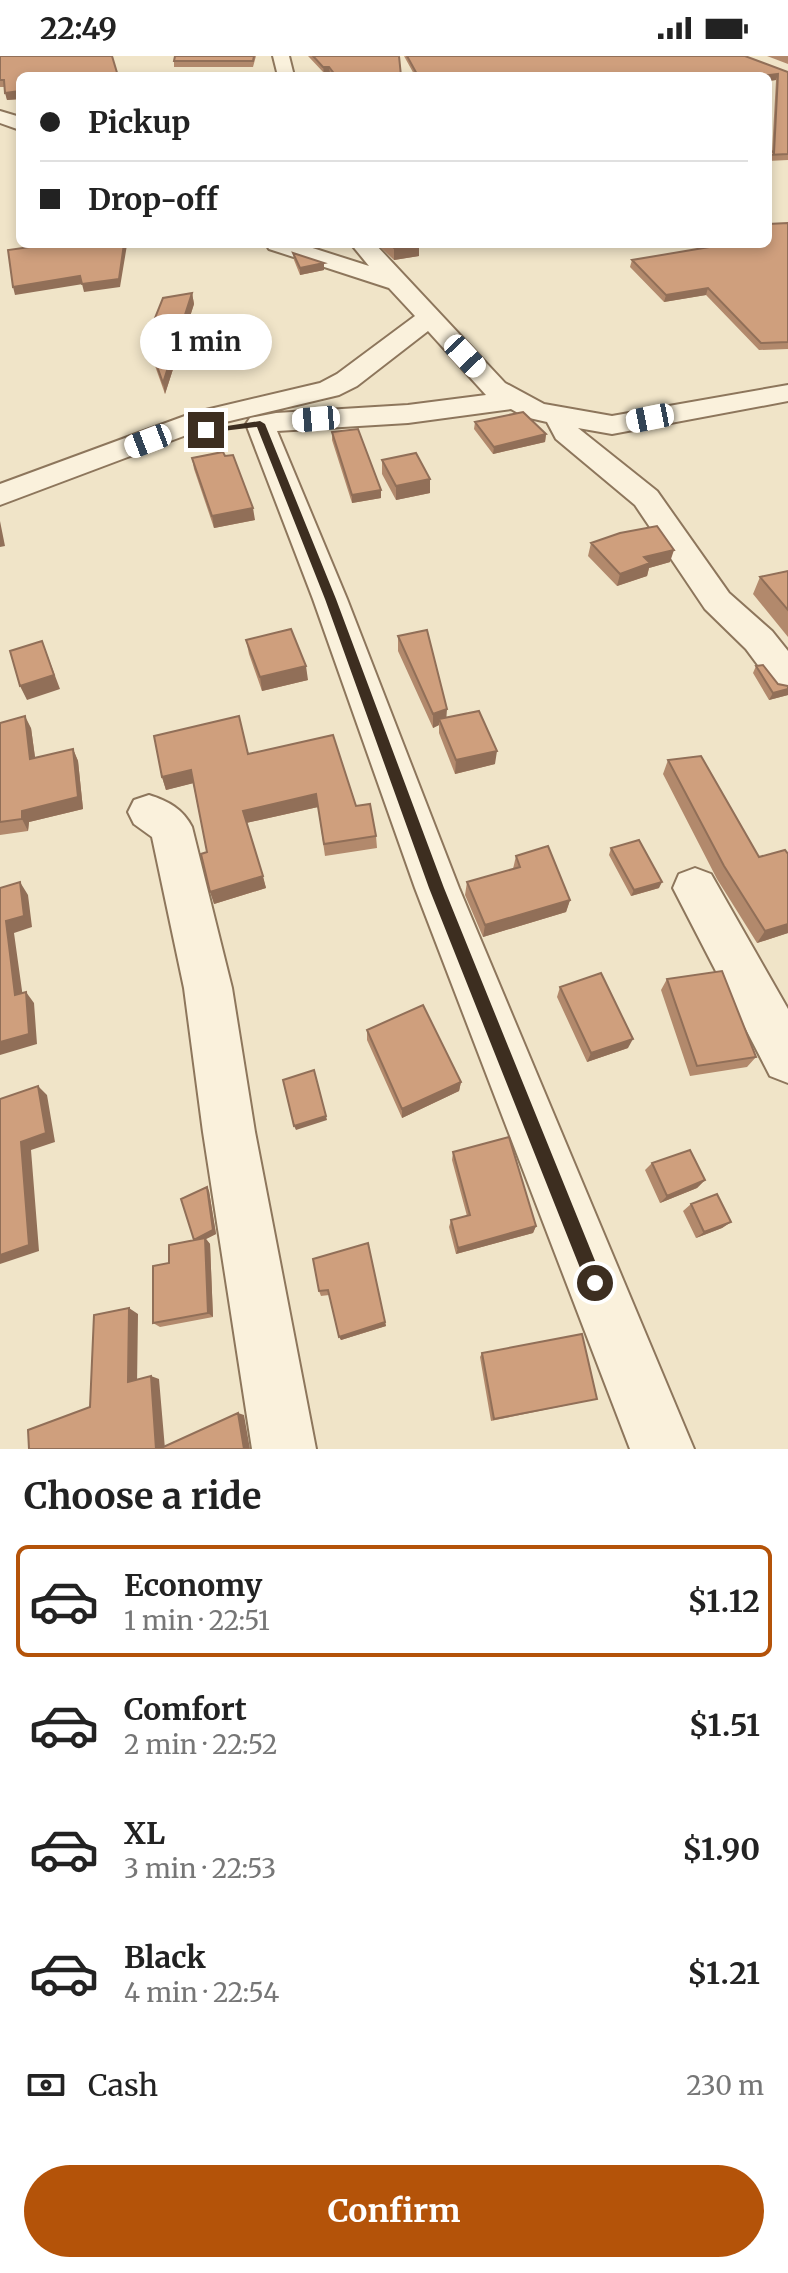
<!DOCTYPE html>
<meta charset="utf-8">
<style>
:root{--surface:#fff;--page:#f2f2f2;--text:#222;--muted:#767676;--line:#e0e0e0;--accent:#b45309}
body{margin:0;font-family:Merriweather,serif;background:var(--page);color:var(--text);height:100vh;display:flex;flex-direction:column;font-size:30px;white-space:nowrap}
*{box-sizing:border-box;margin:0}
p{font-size:26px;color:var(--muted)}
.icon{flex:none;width:44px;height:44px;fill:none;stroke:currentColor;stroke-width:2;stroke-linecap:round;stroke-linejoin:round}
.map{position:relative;height:1393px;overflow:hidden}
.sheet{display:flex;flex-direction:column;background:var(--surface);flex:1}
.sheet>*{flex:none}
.banner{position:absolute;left:16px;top:16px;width:756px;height:176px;border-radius:12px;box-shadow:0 4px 12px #0003;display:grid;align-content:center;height:176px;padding:0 24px;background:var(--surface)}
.end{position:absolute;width:36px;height:36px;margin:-18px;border:10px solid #3d2e20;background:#fff;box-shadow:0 0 0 4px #fff}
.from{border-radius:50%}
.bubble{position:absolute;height:56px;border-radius:28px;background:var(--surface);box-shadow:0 4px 12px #0003;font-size:26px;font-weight:700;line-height:56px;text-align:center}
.car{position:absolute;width:24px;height:48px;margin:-24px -12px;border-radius:10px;box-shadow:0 0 6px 2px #0007;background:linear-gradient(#fff 24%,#345 0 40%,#fff 0 76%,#345 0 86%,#fff 0)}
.banner b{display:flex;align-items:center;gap:28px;height:76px;font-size:30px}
.banner b+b{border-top:2px solid var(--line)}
.banner i{width:20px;height:20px;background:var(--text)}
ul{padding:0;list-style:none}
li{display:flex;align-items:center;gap:24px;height:112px;margin:0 16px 12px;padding:0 8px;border:4px solid transparent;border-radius:12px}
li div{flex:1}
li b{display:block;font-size:30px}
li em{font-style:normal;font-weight:700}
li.active{border-color:var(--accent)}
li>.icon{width:72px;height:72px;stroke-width:1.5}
h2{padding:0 24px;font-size:36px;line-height:96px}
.pay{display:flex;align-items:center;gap:20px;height:88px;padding:0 24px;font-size:30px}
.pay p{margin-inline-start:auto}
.button{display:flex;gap:16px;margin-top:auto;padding:16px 24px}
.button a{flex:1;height:92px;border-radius:48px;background:var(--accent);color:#fff;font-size:32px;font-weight:700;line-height:92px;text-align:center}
.status{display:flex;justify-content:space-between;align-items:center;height:56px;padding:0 40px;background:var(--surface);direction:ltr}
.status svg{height:22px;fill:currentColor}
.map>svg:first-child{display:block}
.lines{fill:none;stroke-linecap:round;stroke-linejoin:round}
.street-casing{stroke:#8d765c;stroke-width:4}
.street{fill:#faf1dc;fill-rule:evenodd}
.wall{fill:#b2896c}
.shaded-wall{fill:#916f58}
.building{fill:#cf9f7d;stroke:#916f58;stroke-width:2}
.route{fill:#3d2e20}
</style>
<div class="status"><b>22:49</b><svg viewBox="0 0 49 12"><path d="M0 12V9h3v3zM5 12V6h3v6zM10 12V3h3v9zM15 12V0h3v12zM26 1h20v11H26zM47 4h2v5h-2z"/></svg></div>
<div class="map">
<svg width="788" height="1393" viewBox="0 0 788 1393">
<rect width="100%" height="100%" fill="#f0e4c8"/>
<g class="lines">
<defs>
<path id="street" d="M273 0H289L294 20H278Z
M0 55 20 61V74L0 67Z
M266 188H300L369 210 351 188H375L505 327 544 348 612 360 788 329V345L612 378 578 372 657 435 729 537 772 575 788 595V636L775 632 746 593 705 553 635 449 556 383 547 366 525 361 511 353 408 367 277 375 347 543 459 832 694 1393H630L415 832 313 543 246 368 250 362 276 357 408 349 486 339 428 275 357 330 339 339 213 369 0 449V428L193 357 320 327 337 318 415 260 389 232 269 193Z
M149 739C168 745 183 753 192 771L232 932 255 1076 316 1393H252L203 1076 184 932 152 781 134 768 128 756 134 744Z
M695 812 711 818 788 953V1027L770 1020 673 832 679 818Z"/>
</defs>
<!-- street casing -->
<use href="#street" class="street-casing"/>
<!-- street -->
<use href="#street" class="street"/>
</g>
<!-- wall -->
<path class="wall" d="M0 0 20 20V43L7 44 5 31H0Z
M256 0 253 11H174V5Z
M308 0H399L401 20H332L330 17H324Z
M404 0H745L788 16V104L768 105V99L772 96 776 24 768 25V20H415Z
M767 0H788V8Z
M788 167V293L759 294 706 239 664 246 630 211 632 204 717 190 716 188H768Z
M377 188H419V200L394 204Z
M293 197 324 207V214L300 219 294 204Z
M192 237 194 248 165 338 149 293 147 282Z
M475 366 546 378 545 386 493 398 474 373Z
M332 376 381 442 352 447 332 384Z
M192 402 255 464 214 472 194 413Z
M382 404 430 423V437L396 444 382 418Z
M591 487 670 506 649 512 647 520 617 530 588 500Z
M788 515V581L753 538 760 521Z
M398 580 447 662 495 708 455 718 439 677V669L433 672 398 595Z
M246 584 308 624 262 635 249 598Z
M756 610 778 628 788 630V639L769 644 753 617Z
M0 667 31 672 35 702 73 693 78 705 83 753 29 766 28 775 0 779Z
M248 698 356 750 376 780 377 792 325 800 318 751 246 767 266 832 214 848 207 796 193 727 166 734 162 721Z
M668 704 759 801 788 798V877L757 887 717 823 663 718Z
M611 792 659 832 631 840 609 799Z
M516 800 570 844 566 856 483 881 465 839 467 826 513 813Z
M667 923 756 1001 747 1011 690 1020 661 934Z
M560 931 628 992 587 1006 557 941Z
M367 974 461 1026 459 1035 402 1062 367 984Z
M453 1096 536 1170 533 1177 456 1198 449 1171 451 1164 467 1160 452 1104Z
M652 1107 705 1124 697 1132 660 1147 645 1114Z
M207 1131 209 1135 216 1178 206 1183 210 1188 213 1261 160 1271 153 1267 169 1207 194 1184Z
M691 1148 731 1166 722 1172 696 1182 683 1155Z
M313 1203 385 1266 386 1270 341 1284 329 1239 321 1240 319 1235Z
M482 1297 597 1343 491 1365 480 1301Z"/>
<!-- shaded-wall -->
<path class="shaded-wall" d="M323 11H329L330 17H324Z
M778 18 776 24 768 25V20H762Z
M20 35V43L7 44 5 37Z
M124 188 127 189 120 231 84 236 82 228Z
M419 188V200L394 204V192Z
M324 207V214L300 219V212Z
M80 220 83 228 15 239 13 231Z
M708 232 706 239 664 246 666 239Z
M192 237 194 248 165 338 163 327Z
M546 378 545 386 493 398 494 391Z
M430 423V437L396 444V430Z
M381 434V442L352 447V439Z
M253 452 255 464 214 472 212 460Z
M0 465 5 490 0 491Z
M674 494 670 506 649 512 647 520 617 530 620 518 644 501Z
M42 585 60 633 27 644 20 630Z
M306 610 308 624 262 635 260 621Z
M788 633V639L769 644 773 637Z
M447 653 446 667 439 663V669L433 672V658Z
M25 660 31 672 37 715 30 703Z
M73 693 78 705 83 753 29 766 28 775 22 763V755Z
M497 695 495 708 455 718 456 704Z
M191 714 194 727 166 734 162 721Z
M316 738 318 751 246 767 243 755Z
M263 820 266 832 214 848 210 836Z
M20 826 28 839 32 871 14 877 24 949 15 939 6 865Z
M662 826 659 832 631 840 634 834Z
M570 844 566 856 483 881 485 869Z
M788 868V877L757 887 765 875Z
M26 936 34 947 37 988 0 999V986Z
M633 983 628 992 587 1006 591 997Z
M461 1026 459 1035 402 1062V1053Z
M38 1030 47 1039 55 1086 31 1094 39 1195 0 1208V1199L21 1086Z
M326 1060 327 1064 296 1074 294 1070Z
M705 1124 697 1132 660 1147 667 1140Z
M207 1131 209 1135 216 1178 206 1183 210 1188 213 1261 208 1257 194 1184Z
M731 1166 722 1172 696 1182 704 1176Z
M536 1170 533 1177 456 1198 458 1192Z
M129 1252 138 1258 137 1329 128 1326Z
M385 1266 386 1270 341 1284 339 1281Z
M151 1320 159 1323 165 1393H156Z
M238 1357 244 1359 250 1393H244Z"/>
<!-- building -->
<path class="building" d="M0 0H112L118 20H20V35L5 37 4 24H0Z
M175 0H254L253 5H174Z
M313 0H399L401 20H336L329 11H323Z
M407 0H745L788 16V98L768 99V92L774 97 778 18 762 20H418Z
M788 167V286L761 287 708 232 666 239 632 204 721 189 720 188H768V168Z
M52 188H124L119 223 82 228 80 220 13 231 8 194Z
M390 188H419L394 192Z
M293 197 324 207 300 212Z
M192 237 163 327 147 282 163 242Z
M523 356 546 378 494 391 475 366Z
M358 373 381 434 352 439 332 376Z
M223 396 225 400 233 399 253 452 212 460 192 402Z
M416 397 430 423 396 430 382 404Z
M657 470 674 494 644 501 650 507 620 518 591 487 620 477Z
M788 515V554L760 521Z
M291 573 306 610 260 621 246 584Z
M427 574 447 653 433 658 398 580Z
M42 585 54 619 20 630 10 595Z
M763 609 778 628 788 630V633L773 637 756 610Z
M479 655 497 695 456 704 439 663Z
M25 660 30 703 73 693 78 741 22 755V763L0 766V667Z
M239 660 248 698 333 679 356 750 370 748 376 780 324 788 316 738 243 755 263 820 210 836 201 798 207 796 191 714 162 721 154 680Z
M701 700 759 801 785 794 788 798V868L765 875 724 810 668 704Z
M639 784 662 826 634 834 611 792Z
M548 790 570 844 485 869 467 826 520 811 516 800Z
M20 826 24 860 6 865 15 939 26 936 29 978 0 986V832Z
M722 915 756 1001 697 1010 667 923Z
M601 917 633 983 591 997 560 931Z
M423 949 461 1026 402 1053 367 974Z
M314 1014 326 1060 294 1070 283 1024Z
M38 1030 46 1077 21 1086 29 1189 0 1199V1043Z
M509 1081 536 1170 458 1192 451 1164 470 1159 453 1096Z
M690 1094 705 1124 667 1140 652 1107Z
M207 1131 213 1174 194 1184 181 1143Z
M717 1138 731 1166 704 1176 691 1148Z
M205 1182 208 1257 153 1267V1210L169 1207V1189Z
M368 1187 385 1266 339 1281 328 1234 319 1235 313 1203Z
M129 1252 128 1326 151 1320 156 1393H29L28 1374 90 1351 94 1259Z
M582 1278 597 1343 494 1363 482 1297Z
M238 1357 244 1393H159Z"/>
<!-- route -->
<path class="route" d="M260 365 265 368 336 543 444 832 604 1227 602 1233 595 1236 588 1233 586 1227 429 832 325 543 257 371 206 377 201 374Z"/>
</svg>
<i class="end from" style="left:595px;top:1227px"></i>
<i class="end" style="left:206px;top:374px"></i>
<div class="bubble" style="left:140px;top:258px;width:132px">1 min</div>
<i class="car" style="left:465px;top:300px;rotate:137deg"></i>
<i class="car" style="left:650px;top:362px;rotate:259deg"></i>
<i class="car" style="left:316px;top:363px;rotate:265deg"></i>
<i class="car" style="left:148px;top:385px;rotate:249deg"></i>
<div class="banner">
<b><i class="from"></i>Pickup</b>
<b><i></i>Drop-off</b>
</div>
</div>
<section class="sheet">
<h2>Choose a ride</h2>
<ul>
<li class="active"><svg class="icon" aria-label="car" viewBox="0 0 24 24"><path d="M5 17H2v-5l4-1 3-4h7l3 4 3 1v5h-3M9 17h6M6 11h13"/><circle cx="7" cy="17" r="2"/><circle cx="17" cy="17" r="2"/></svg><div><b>Economy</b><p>1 min · 22:51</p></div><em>$1.12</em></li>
<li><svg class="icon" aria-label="car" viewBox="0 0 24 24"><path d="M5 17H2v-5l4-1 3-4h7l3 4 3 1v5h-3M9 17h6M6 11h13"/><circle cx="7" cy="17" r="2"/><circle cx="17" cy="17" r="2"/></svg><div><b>Comfort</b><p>2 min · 22:52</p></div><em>$1.51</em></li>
<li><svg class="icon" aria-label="car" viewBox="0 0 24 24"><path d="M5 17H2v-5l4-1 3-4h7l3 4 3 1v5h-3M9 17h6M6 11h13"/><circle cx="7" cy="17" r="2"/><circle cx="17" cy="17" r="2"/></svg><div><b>XL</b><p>3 min · 22:53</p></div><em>$1.90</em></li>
<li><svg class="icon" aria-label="car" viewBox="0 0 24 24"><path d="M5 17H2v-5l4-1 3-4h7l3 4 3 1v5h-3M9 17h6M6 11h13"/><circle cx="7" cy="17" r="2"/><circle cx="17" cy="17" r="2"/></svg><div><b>Black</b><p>4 min · 22:54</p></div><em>$1.21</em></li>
</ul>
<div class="pay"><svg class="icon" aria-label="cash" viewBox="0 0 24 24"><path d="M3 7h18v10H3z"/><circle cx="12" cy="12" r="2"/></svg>Cash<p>230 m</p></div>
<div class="button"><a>Confirm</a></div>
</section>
